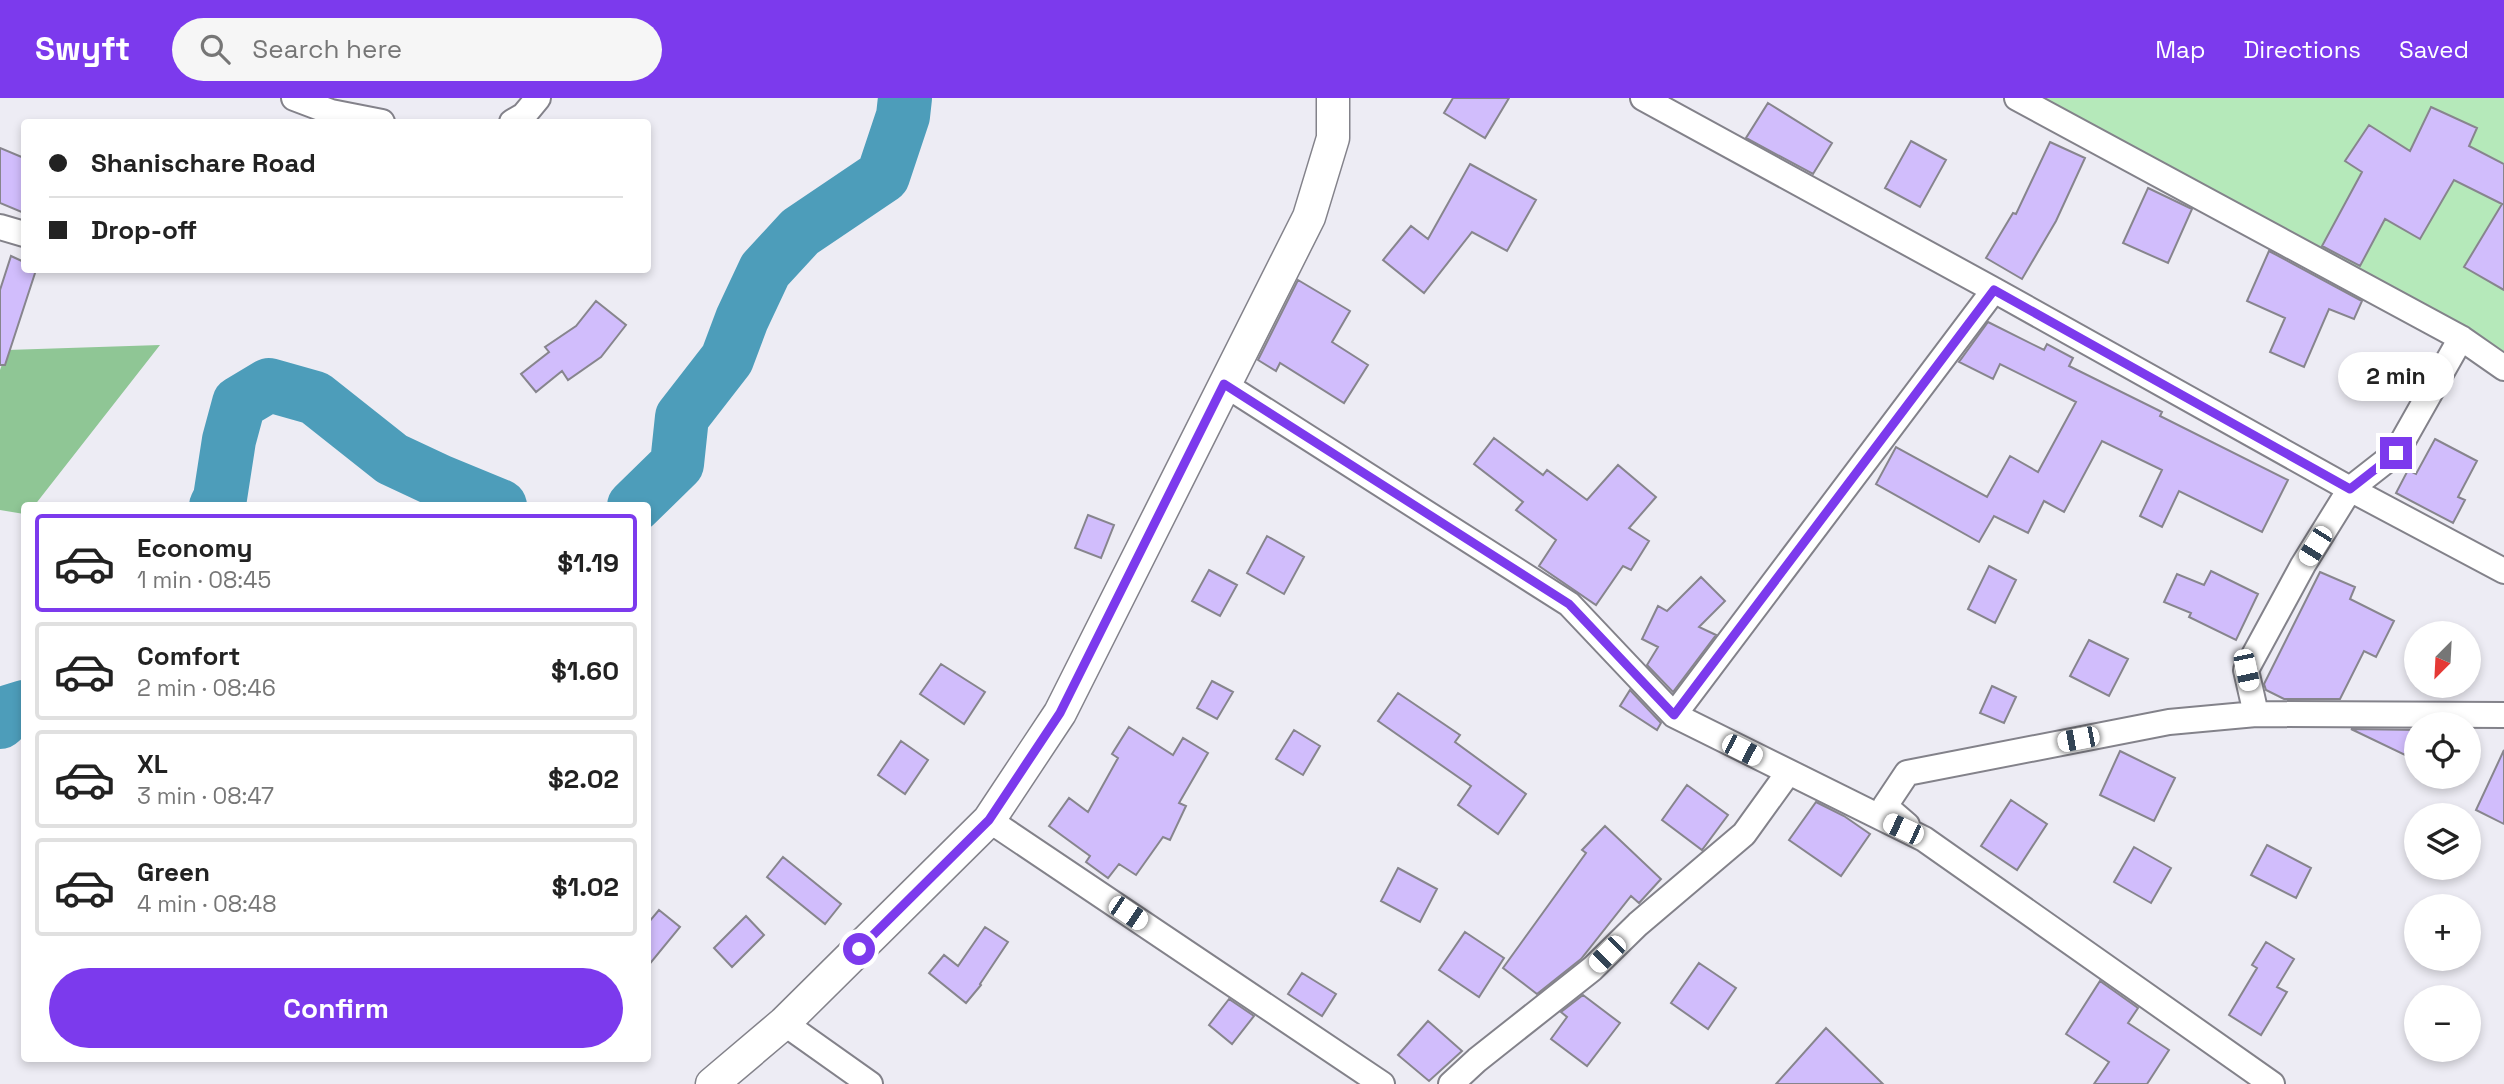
<!DOCTYPE html>
<meta charset="utf-8">
<style>
:root{--surface:#fff;--page:#f6f6f6;--text:#222;--muted:#767676;--line:#e0e0e0;--accent:#7c3aed}
body{margin:0;font-family:"Space Grotesk",sans-serif;background:var(--page);color:var(--text);height:100vh;display:flex;flex-direction:column;font-size:26px;white-space:nowrap}
*{box-sizing:border-box;margin:0}
p{font-size:23px;color:var(--muted)}
.icon{flex:none;width:38px;height:38px;fill:none;stroke:currentColor;stroke-width:2;stroke-linecap:round;stroke-linejoin:round}
.map{position:relative;flex:1;overflow:hidden}
.side{position:absolute;left:21px;top:404px;width:630px;height:560px;display:flex;flex-direction:column;background:var(--surface);border-radius:7px;box-shadow:0 4px 10px #0003}
.side>*{flex:none}
.banner{position:absolute;left:21px;top:21px;width:630px;height:154px;border-radius:7px;box-shadow:0 4px 10px #0003;display:grid;align-content:center;height:154px;padding:0 28px;background:var(--surface)}
.needle{width:46px;rotate:204deg}
.tools{position:absolute;left:2404px;top:523px;display:grid;gap:14px}
.tools a{display:grid;place-items:center;width:77px;height:77px;border-radius:50%;background:var(--surface);box-shadow:0 4px 10px #0003;font-size:35px}
.end{position:absolute;width:32px;height:32px;margin:-16px;border:9px solid #7c3aed;background:#fff;box-shadow:0 0 0 4px #fff}
.from{border-radius:50%}
.bubble{position:absolute;height:49px;border-radius:24px;background:var(--surface);box-shadow:0 4px 10px #0003;font-size:23px;font-weight:700;line-height:49px;text-align:center}
.car{position:absolute;width:21px;height:42px;margin:-21px -10px;border-radius:9px;box-shadow:0 0 5px 2px #0007;background:linear-gradient(#fff 24%,#345 0 40%,#fff 0 76%,#345 0 86%,#fff 0)}
.banner b{display:flex;align-items:center;gap:24px;height:66px;font-size:26px}
.banner b+b{border-top:2px solid var(--line)}
.banner i{width:18px;height:18px;background:var(--text)}
ul{padding:12px 0 0;list-style:none}
li{display:flex;align-items:center;gap:21px;height:98px;margin:0 14px 10px;padding:0 14px;border:4px solid var(--line);border-radius:7px}
li div{flex:1}
li b{display:block;font-size:26px}
li em{font-style:normal;font-weight:700}
li.on{border-color:var(--accent)}
li>.icon{width:63px;height:63px;stroke-width:1.5}
.action{display:flex;gap:14px;margin-top:auto;padding:14px 28px}
.action a{flex:1;height:80px;border-radius:42px;background:var(--accent);color:#fff;font-size:28px;font-weight:700;line-height:80px;text-align:center}
header{display:flex;align-items:center;gap:42px;box-sizing:border-box;height:98px;padding:0 35px;background:var(--accent);color:#fff}
header strong{font-size:33px}
nav{display:flex;gap:38px;margin-inline-start:auto;font-size:24px}
.search{width:490px;height:63px;background:var(--page);display:flex;align-items:center;gap:18px;box-sizing:border-box;padding:0 24px;border-radius:38px;color:var(--muted);font-size:26px}
.map>svg:first-child{display:block}
.green{fill:#b5e9ba}
.forest{fill:#8fc695}
.lines{fill:none;stroke-linecap:round;stroke-linejoin:round}
.river{stroke:#4d9dba;stroke-width:54}
.building{fill:#d1bdfc;stroke:#87858d;stroke-width:2}
.minor-casing{stroke:#83828a;stroke-width:28}
.tertiary-casing{stroke:#83828a;stroke-width:35}
.minor{stroke:#fff;stroke-width:24}
.tertiary{stroke:#fff;stroke-width:32}
.route{stroke:#7c3aed;stroke-width:9}
</style>
<header>
<strong>Swyft</strong>
<div class="search"><svg class="icon" aria-label="search" viewBox="0 0 24 24"><circle cx="10" cy="10" r="6"/><path d="M15 15l6 6"/></svg>Search here</div>
<nav><a>Map</a><a>Directions</a><a>Saved</a></nav>
</header>
<div class="map">
<svg width="2504" height="986" viewBox="0 0 2504 986">
<rect width="100%" height="100%" fill="#edecf4"/>
<!-- green -->
<path class="green" d="M2017 0H2504V270Z"/>
<!-- forest -->
<path class="forest" d="M160 247 34 408H24V416L0 412V272L7 252Z"/>
<g class="lines">
<!-- river -->
<path class="river" d="M216 408 220 400 229 342 239 305 269 287 315 300 392 361 439 383 500 408
M634 408 677 366 682 319 727 261 742 221 765 172 800 134 883 78 903 18 905 0
M0 624 11 613 24 609"/>
</g>
<!-- building -->
<path class="building" d="M1453 0H1509L1485 40 1444 15Z
M1768 5 1832 45 1813 76 1746 40Z
M2431 9 2477 30 2469 48 2504 66V192L2464 169 2502 106 2454 82 2420 141 2385 121 2360 168 2322 148 2362 74 2345 63 2369 27 2410 53Z
M1911 43 1946 62 1920 109 1885 90Z
M2050 44 2085 60 2056 123 2022 181 1986 160 2013 115 2016 116Z
M0 50 24 60V115L0 105Z
M1470 66 1536 102 1507 153 1472 134 1424 195 1383 162 1411 128 1428 141Z
M2148 90 2192 111 2168 165 2123 145Z
M2269 153 2362 203 2354 221 2329 211 2304 269 2270 254 2285 220 2247 203Z
M11 158 24 164V172H36L5 267H0V192Z
M1298 182 1350 213 1332 244 1368 267 1344 305 1280 265 1276 273 1258 262Z
M596 203 626 227 601 259 568 282 562 273 536 294 521 276 549 254 545 249 576 228Z
M1988 224 2044 252 2047 246 2073 260 2069 268 2162 314 2160 318 2288 382 2262 434 2179 393 2162 429 2140 418 2162 372 2102 343 2064 414 2044 403 2028 435 1994 418 1979 444 1876 386 1896 349 1987 399 2010 358 2038 374 2076 304 2000 266 1993 281 1959 264Z
M1494 340 1543 377 1547 372 1587 402 1618 367 1656 399 1629 430 1649 443 1631 472 1623 468 1596 507 1539 468 1556 442 1516 412 1523 404 1474 366Z
M2435 341 2477 363 2458 399 2465 402 2453 425 2396 395 2408 372 2416 376Z
M1088 417 1114 427 1101 460 1075 450Z
M1267 438 1304 459 1284 496 1247 475Z
M1989 468 2016 482 1995 525 1968 511Z
M1209 472 1237 487 1220 518 1192 503Z
M2211 473 2258 496 2236 542 2189 519 2191 515 2164 504 2177 476 2204 487Z
M2320 474 2355 489 2350 501 2394 523 2376 559 2364 553 2340 601H2284L2266 592 2264 586Z
M1701 479 1725 503 1699 529 1716 537 1673 594 1647 567 1658 549 1642 541 1658 508 1667 513Z
M2089 542 2128 561 2109 598 2070 578Z
M941 566 985 594 964 626 920 596Z
M1212 583 1233 594 1217 621 1197 610Z
M1992 588 2016 599 2004 625 1980 615Z
M1630 592 1661 625 1657 632 1620 608Z
M1398 595 1460 637 1455 644 1526 696 1498 736 1458 707 1471 688 1378 623Z
M1129 629 1173 657 1183 640 1208 655 1179 705 1186 708 1170 742 1163 739 1136 777 1119 766 1108 780 1086 764 1090 758 1049 728 1069 700 1088 714 1118 660 1112 656Z
M2351 631 2417 632 2405 657Z
M1294 632 1320 648 1303 677 1276 661Z
M901 643 928 662 905 696 878 677Z
M2504 652V726L2476 712Z
M2120 653 2175 680 2154 723 2100 697Z
M1687 687 1728 717 1702 752 1662 722Z
M2011 702 2047 726 2017 772 1981 748Z
M1816 704 1844 718 1870 736 1841 778 1789 742Z
M1605 728 1661 781 1639 805 1631 798 1581 861 1537 896 1503 870 1586 755 1582 752Z
M2267 747 2311 770 2296 800 2251 777Z
M2134 749 2171 770 2151 805 2114 784Z
M783 759 841 806 825 826 767 779Z
M1398 770 1437 791 1420 824 1381 803Z
M659 812 680 829 648 868V825Z
M746 818 764 837 732 869 714 850Z
M985 829 1008 844 980 886 981 887 966 905 929 875 944 857 958 868Z
M1465 834 1504 860 1479 899 1439 872Z
M2266 844 2294 861 2277 889 2287 894 2261 937 2229 917 2257 870 2252 867Z
M1699 865 1736 890 1708 931 1671 905Z
M1302 875 1336 896 1322 918 1288 896Z
M2100 883 2138 910 2128 925 2169 952 2147 986H2094L2109 964 2066 936Z
M1583 897 1620 925 1587 968 1551 941 1567 919 1561 914Z
M1229 901 1254 918 1232 946 1209 927Z
M1428 923 1462 953 1429 983 1398 957Z
M1826 930 1883 986H1776Z"/>
<g class="lines">
<defs>
<path id="minor" d="M294 0 331 14 382 24
M1643 0 1994 192 2350 391 2504 473
M2017 0 2461 240 2504 270
M512 24 524 17 538 0
M0 129 24 136
M1224 286 1569 506 1674 617 1924 741 2272 986
M2256 616 2246 572 2303 467 2350 391 2396 355 2461 240
M1674 617 1994 192
M989 722 1382 986
M1907 727 1885 708 1907 675 2169 624 2256 616 2504 617
M784 925 870 986
M1451 986 1477 962 1592 871 1638 826 1744 736 1788 675"/>
<path id="tertiary" d="M712 986 784 925 989 722 1060 615 1309 119 1333 40V0"/>
</defs>
<!-- minor casing -->
<use href="#minor" class="minor-casing"/>
<!-- tertiary casing -->
<use href="#tertiary" class="tertiary-casing"/>
<!-- minor -->
<use href="#minor" class="minor"/>
<!-- tertiary -->
<use href="#tertiary" class="tertiary"/>
</g>
<g class="lines">
<!-- route -->
<path class="route" d="M859 851 989 722 1060 615 1224 286 1569 506 1674 617 1994 192 2350 391 2396 355"/>
</g>
</svg>
<div class="tools">
<a><svg class="needle" viewBox="-14 -14 28 28"><path d="M0-13l5 13h-10z" fill="#e53935"/><path d="M0 13l5-13h-10z" fill="#767676"/></svg></a>
<a><svg class="icon" aria-label="locate" viewBox="0 0 24 24"><circle cx="12" cy="12" r="6"/><path d="M12 2v4M12 18v4M2 12h4M18 12h4"/></svg></a>
<a><svg class="icon" aria-label="layers" viewBox="0 0 24 24"><path d="M12 4l9 5-9 5-9-5zM3 14l9 5 9-5"/></svg></a>
<a>+</a>
<a>−</a>
</div>
<i class="end from" style="left:859px;top:851px"></i>
<i class="end" style="left:2396px;top:355px"></i>
<div class="bubble" style="left:2338px;top:254px;width:116px">2 min</div>
<i class="car" style="left:2315px;top:448px;rotate:212deg"></i>
<i class="car" style="left:2246px;top:572px;rotate:168deg"></i>
<i class="car" style="left:2078px;top:641px;rotate:259deg"></i>
<i class="car" style="left:1742px;top:652px;rotate:117deg"></i>
<i class="car" style="left:1903px;top:731px;rotate:295deg"></i>
<i class="car" style="left:1128px;top:815px;rotate:124deg"></i>
<i class="car" style="left:1607px;top:856px;rotate:225deg"></i>
<div class="banner">
<b><i class="from"></i>Shanischare Road</b>
<b><i></i>Drop-off</b>
</div>
<section class="side">
<ul>
<li class="on"><svg class="icon" aria-label="car" viewBox="0 0 24 24"><path d="M5 17H2v-5l4-1 3-4h7l3 4 3 1v5h-3M9 17h6M6 11h13"/><circle cx="7" cy="17" r="2"/><circle cx="17" cy="17" r="2"/></svg><div><b>Economy</b><p>1 min · 08:45</p></div><em>$1.19</em></li>
<li><svg class="icon" aria-label="car" viewBox="0 0 24 24"><path d="M5 17H2v-5l4-1 3-4h7l3 4 3 1v5h-3M9 17h6M6 11h13"/><circle cx="7" cy="17" r="2"/><circle cx="17" cy="17" r="2"/></svg><div><b>Comfort</b><p>2 min · 08:46</p></div><em>$1.60</em></li>
<li><svg class="icon" aria-label="car" viewBox="0 0 24 24"><path d="M5 17H2v-5l4-1 3-4h7l3 4 3 1v5h-3M9 17h6M6 11h13"/><circle cx="7" cy="17" r="2"/><circle cx="17" cy="17" r="2"/></svg><div><b>XL</b><p>3 min · 08:47</p></div><em>$2.02</em></li>
<li><svg class="icon" aria-label="car" viewBox="0 0 24 24"><path d="M5 17H2v-5l4-1 3-4h7l3 4 3 1v5h-3M9 17h6M6 11h13"/><circle cx="7" cy="17" r="2"/><circle cx="17" cy="17" r="2"/></svg><div><b>Green</b><p>4 min · 08:48</p></div><em>$1.02</em></li>
</ul>
<div class="action"><a>Confirm</a></div>
</section>
</div>
